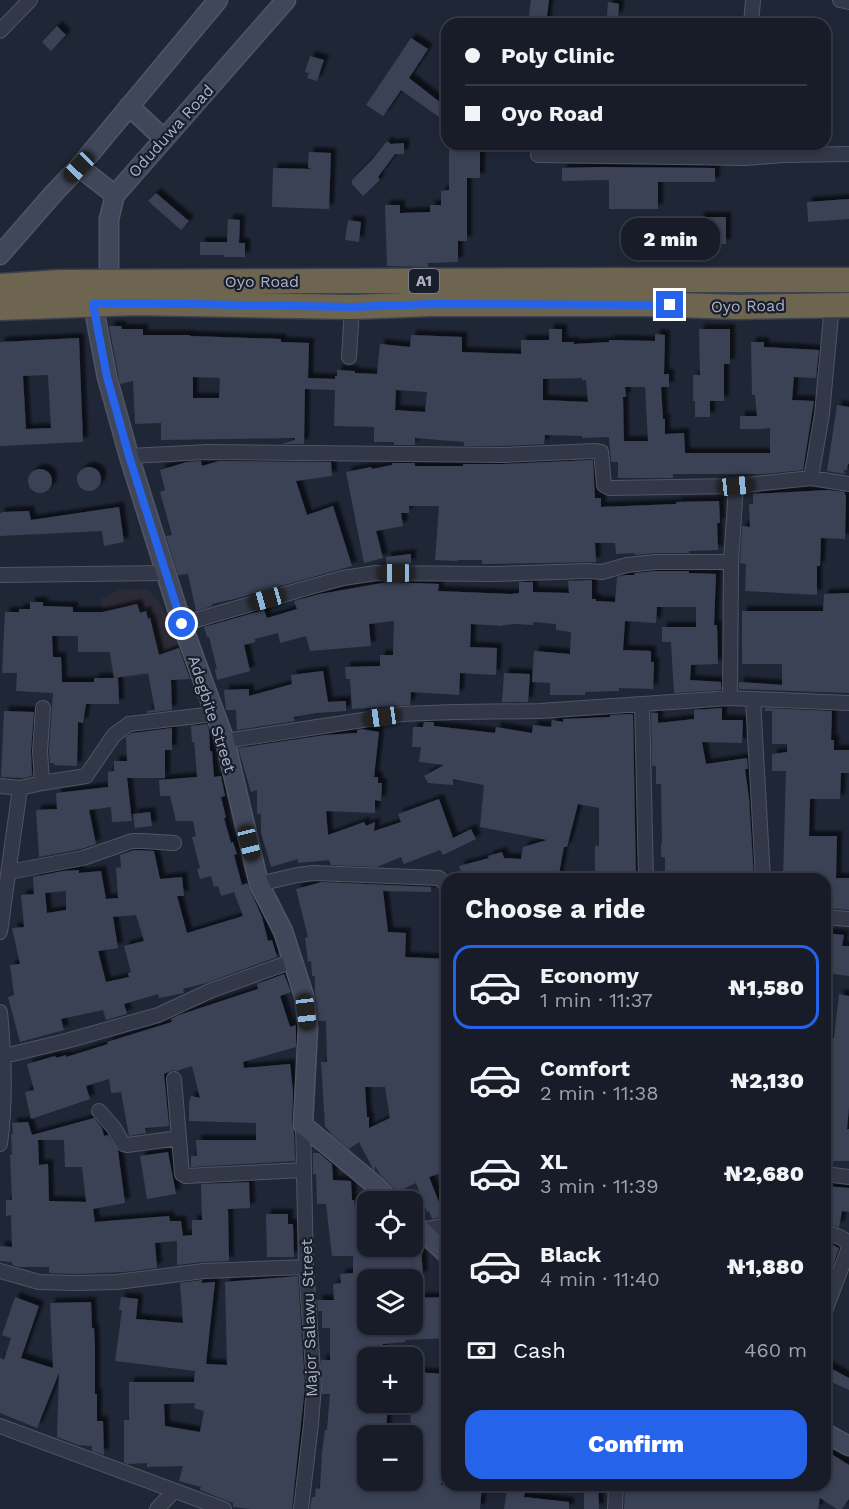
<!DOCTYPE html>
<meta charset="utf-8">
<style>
:root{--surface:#171c28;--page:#242934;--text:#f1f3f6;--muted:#9ea1a8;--line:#363a45;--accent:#2563eb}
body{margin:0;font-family:"Work Sans",sans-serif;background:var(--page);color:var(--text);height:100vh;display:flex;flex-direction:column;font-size:22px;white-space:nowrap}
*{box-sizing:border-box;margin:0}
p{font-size:20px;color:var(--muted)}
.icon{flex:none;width:33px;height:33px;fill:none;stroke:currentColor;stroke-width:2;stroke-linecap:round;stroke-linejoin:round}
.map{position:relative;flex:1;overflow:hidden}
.sheet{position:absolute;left:441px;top:873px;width:390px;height:618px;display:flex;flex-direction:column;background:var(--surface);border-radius:18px;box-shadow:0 3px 9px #0003,0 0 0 2px var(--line)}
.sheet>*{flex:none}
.banner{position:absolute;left:441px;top:18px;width:390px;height:132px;border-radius:18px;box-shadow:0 3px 9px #0003,0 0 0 2px var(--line);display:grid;align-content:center;height:132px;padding:0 24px;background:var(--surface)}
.controls{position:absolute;left:357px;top:1191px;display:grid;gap:12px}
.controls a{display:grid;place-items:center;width:66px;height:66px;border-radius:12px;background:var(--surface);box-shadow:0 3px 9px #0003,0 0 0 2px var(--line);font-size:30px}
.end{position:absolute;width:27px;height:27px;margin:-14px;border:8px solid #2563eb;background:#fff;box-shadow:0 0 0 3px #fff}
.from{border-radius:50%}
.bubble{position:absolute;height:42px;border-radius:18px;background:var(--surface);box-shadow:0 3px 9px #0003,0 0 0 2px var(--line);font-size:20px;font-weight:800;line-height:42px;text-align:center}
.car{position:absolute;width:18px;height:36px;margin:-18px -9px;border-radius:8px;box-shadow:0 0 4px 2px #0007;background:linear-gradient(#222 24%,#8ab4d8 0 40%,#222 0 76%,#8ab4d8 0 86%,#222 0)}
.banner b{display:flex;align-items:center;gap:21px;height:57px;font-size:22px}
.banner b+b{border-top:2px solid var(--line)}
.banner i{width:15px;height:15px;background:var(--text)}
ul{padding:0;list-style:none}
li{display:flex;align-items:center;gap:18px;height:84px;margin:0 12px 9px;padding:0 12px;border:3px solid transparent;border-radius:18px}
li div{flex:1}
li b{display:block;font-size:22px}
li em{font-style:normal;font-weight:800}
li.current{border-color:var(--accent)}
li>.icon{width:54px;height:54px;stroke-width:1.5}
h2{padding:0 24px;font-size:27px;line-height:72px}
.pay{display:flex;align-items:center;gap:15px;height:66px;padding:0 24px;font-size:22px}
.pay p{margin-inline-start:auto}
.button{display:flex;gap:12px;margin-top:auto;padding:12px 24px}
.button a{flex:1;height:69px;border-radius:18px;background:var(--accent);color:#fff;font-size:24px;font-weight:800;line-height:69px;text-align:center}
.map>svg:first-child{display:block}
.medical{fill:#2d2a38}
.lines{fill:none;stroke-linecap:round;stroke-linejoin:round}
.stream{stroke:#2f3d5c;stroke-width:4}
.building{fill:#3a4357;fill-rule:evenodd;filter:url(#shadow)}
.street-casing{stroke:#505565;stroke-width:16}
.secondary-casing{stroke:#505565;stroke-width:21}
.highway-casing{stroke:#3a404e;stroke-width:27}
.street{stroke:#323847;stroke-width:14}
.secondary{stroke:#40475a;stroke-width:18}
.highway{stroke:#6d654f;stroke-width:24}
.route{stroke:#2563eb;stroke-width:8}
.labels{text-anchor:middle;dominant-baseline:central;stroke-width:4.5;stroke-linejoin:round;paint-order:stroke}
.shield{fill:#181e2b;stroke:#808696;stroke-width:1.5}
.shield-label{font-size:15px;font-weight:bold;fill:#acb2c4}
.street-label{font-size:16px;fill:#acb2c4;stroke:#181e2b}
</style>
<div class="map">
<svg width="849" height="1509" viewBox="0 0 849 1509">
<defs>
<filter id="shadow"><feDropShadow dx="5" dy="-5" stdDeviation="1.5" flood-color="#0009"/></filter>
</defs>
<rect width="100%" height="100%" fill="#1f2636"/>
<!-- medical -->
<path class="medical" d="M119 590H147L156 597 165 613 183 638 192 662 162 673 113 680 100 599Z"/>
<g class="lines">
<!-- stream -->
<path class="stream" d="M825 1035 849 1036
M439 1054 447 1052"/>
</g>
<!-- building -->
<path class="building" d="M531 0H549L546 24 528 23Z
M608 2 619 4 618 17 607 16Z
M57 26 66 35 51 51 42 42Z
M411 38 428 49 409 78 446 107 439 117 401 90 383 116 366 105Z
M310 56 324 60 317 81 307 78 309 73 305 72Z
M387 141 391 144 404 143V154H395L378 177 380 180 363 196 352 184V180L372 160Z
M449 148H480V178H467V241H458V262L428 263V267L387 266 385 205H400V213L430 212V205H441V191L449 190Z
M309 152 331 153 329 209 272 207 273 168 311 169 308 167Z
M600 167 715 168V182H658V209H609V181L607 180 562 181V168Z
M156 193 189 221 181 230 148 201Z
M849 199V219L808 222 807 202Z
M699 217H726V244H699Z
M228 219 240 220 239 243H245V257H224V255H200V242H227Z
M348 220 361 222 359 242 345 240Z
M109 326H121L122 329H143V335H190V336L281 339V342L309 343 308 378 335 379V376H337V370L355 371V373L377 374 380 344 410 347 411 335 462 337V352L521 354V340H549V329H562V342H574V344L609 342V340L655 341V334L665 335 664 374H669V387H661L663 419H665V434L684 433 685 453H770V428L759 429H740V416H757L755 395H752L751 342H764V347L819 350 816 378 794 377 792 400 814 401 803 470 764 474H673V478H618V462H611L609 437 582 438V436L545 435 544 444 503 446H464V442L415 438V445H394V442H374V427L334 426 335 390 305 389 304 444H282L295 440V438L161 440V423L135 424 133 381 120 384ZM193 377 220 378 219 398H193ZM582 378V380H586L588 402 543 400V379ZM625 387H645L648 441H624L623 397H626ZM396 390 427 392 425 412 395 410Z
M699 329H730V364H724V401H710V417H695V401H693V375H700Z
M79 338 83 442 0 446V342ZM48 375 51 428 26 429 23 376Z
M837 405 849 407V464H848L847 470H844L845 474 827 471Z
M593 460 595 498H601V507L676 504V502L719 501 720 523H717L718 550 689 551V553H656L635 555V553L616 554 615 543H595L596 562 482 564V560H457V561L435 560 439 506H409V513H401L403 526 376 531 383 558 364 563 346 472 371 467 372 469 392 465V463H415V466H463V464H503Z
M201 461 202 466 219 461 331 462 332 476 296 481 307 515 333 506 352 566 234 599 212 604V606L196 611 188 574 178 575 166 536 172 535 160 492 165 490 160 470 187 462Z
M77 479a12 12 0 1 1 24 0a12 12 0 1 1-24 0Z
M28 481a12 12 0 1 1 24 0a12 12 0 1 1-24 0Z
M828 490 845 492V495H846L845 539 821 538 820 566H817V595L745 591 746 564 740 563 742 526 750 527 749 504H753V494Z
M119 507 124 542 104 546 102 531 0 536V513L3 512 29 511 31 520Z
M411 554V564H386V557Z
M656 571H689V573L716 574 714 625H717L718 664 691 665 690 680 721 682V690L674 693 671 642H662V627H696V607H657L656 623 625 621 623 650 651 651V662H654L653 689 619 688V691L585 692V695H550V683L532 682 534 651 570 654 571 632 556 630V624L533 622V625L516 624 503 625V626L471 624 470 647 497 648 496 675 460 673 459 695 411 692 410 705 352 709 350 679H346L345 667 380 666V655H393L394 621 369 624 371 646 310 651 306 636 280 643 278 633 255 639V642L244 645 250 671 217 680 215 669H217L209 637H207L204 627 264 610 267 618 297 609 294 601 320 594 388 582 439 584 438 591 511 594 519 593V582H533V592L569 593 568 581 592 580V599H596V601L615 602 617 577 625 575H634L635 573Z
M849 593V693L739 689V682L782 685V664H742V611H823L824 594Z
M30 602H43V606L73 607V612H103L137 604 140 613 146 611 148 619 150 618 159 655 179 648 190 679 171 680 172 710 147 713V711L155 710 148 673 114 678 110 652H78V636H52L53 657H61L62 682H94V678H118L119 704H86L83 723 78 722 77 766 54 765V763H50L49 751 53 693 16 691 17 673H2L5 612H19V609H30Z
M323 671 328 702 346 701V711L316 713 293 717 295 721 237 730 236 710H226L224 690 249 689V696L292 684 291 675Z
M504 673 530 674 528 702H502Z
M722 708V720H743L742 743 702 742 706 764 747 758 748 769H745L749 798 754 879H665V857H661V844H662L661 784H656V766H652L651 713H658V723L694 719V710Z
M765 708 832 711 831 740H834V750H849V773H841L840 799H810L809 836H837L836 878H849V910L829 908V903H825V879H783L786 771H772V754L787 752V744H772V711H765Z
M4 711 34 712 31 750 32 776 24 778 1 777Z
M633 714 636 879H595V846H599V808L578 804 567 847H564L558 879H463L459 866 489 858 488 856 502 852 504 858 521 859 523 847 547 840 480 827 484 785 453 779V785L428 783 424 776 444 765 419 762 421 747H412L413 727H423L424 722H434V726L495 733 496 727 532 733 533 725 551 727 552 720 563 722V719L610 717V715Z
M207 724 209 730 210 751H212L214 777 221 776 225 796 221 797 226 818H224L231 843 233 842 237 854 234 855 242 885 247 883 262 917 268 941 272 940 277 957 206 983 183 989 184 993 159 998 158 994 124 1004 127 1014 106 1020 103 1010 61 1019 64 1030 20 1042 8 997 14 995 10 965 20 964 12 928 24 927 21 895 34 894 33 877 63 871 79 870V873L101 871 106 899 118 898 116 868 121 867 120 855 134 850 154 851 160 879 182 877 184 896H177L187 933 243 916 234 892 221 896 218 886 214 887 211 876 200 879 197 869 200 868 192 837 196 836 193 821H176L170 796H160L159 780 197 777 195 751 194 742H192L191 726ZM66 891V910L47 913 45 893ZM136 915 144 941 124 946 131 972 128 973 129 977 106 982 98 951 118 948 113 917Z
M172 728V750H165V778H127L132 821 112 822 111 807 89 810 96 844 81 849 39 857 36 810 57 809 56 793 108 787V772L114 771V761H127L126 737 132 733Z
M361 729 379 732 374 777H378V783H382L381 801 375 800V813L326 811 328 835 364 822 366 826 375 822 374 831 401 822 398 814 439 799 453 838 471 829 476 839 443 855 440 850 404 864 401 857 377 867 331 865 329 860 298 863V859L271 867 261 833V814H257V790L251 792 238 748 325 735 357 733V730Z
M150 812 152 826 135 828 133 814Z
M322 882 431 887V892L383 891 388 932 406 933 405 957 447 959V1050L442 1051 444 1091 447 1090V1171L429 1177 442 1210 447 1208V1216L432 1219 429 1211 427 1212 416 1183 397 1192 380 1174 375 1166V1171L373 1169 359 1142 349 1149 332 1135 325 1126 321 1062H327L326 1021H318L315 993V976H312L311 961 308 962 305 938 308 937 296 889ZM365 1087H385L390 1118 369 1128V1117H367Z
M825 933 844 935 842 946H849V976L825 973Z
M284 974 291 992 280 996 290 1027 296 1025V1047L243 1062 244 1068 290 1064 293 1092 292 1124 294 1132 295 1161 191 1167V1156H197L196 1140H256V1123L189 1121V1104L191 1096 200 1098 192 1066 176 1071 173 1070 164 1074 169 1126 145 1128 146 1133 129 1136 121 1092 111 1093 109 1079 86 1086 90 1099 31 1119 25 1092 34 1090 27 1064 55 1056 56 1058 66 1055V1057L108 1044 107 1042 172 1022 171 1019 179 1015 258 989 257 984Z
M839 994 849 996V1107L847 1129H849V1161H825V1037L834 1038Z
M94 1118 102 1128 104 1136 108 1135 118 1151 125 1203 93 1209 95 1222 169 1216 170 1221H181L183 1236 192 1235V1220H202L201 1184 249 1182 250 1208 228 1209 229 1261 203 1262 177 1265V1241L155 1243 157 1268 124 1272 76 1274 49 1273V1267H19L12 1265V1262L0 1261V1246L12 1247 11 1215 6 1216V1200H12L10 1155H12L11 1134H13L12 1123 28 1122 32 1135ZM38 1140H64L65 1167H82L86 1202 49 1201 48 1164 39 1165Z
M168 1152 176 1194 147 1199 140 1156Z
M313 1153H319L332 1164 333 1180 351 1181 352 1200H354L357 1230 368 1228V1246H421L423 1276 407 1277 408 1280H364L366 1302H368V1324H412L413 1298 447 1297V1338L405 1340 406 1342 383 1344V1353H366L365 1402H388L386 1434 368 1432V1480H412V1436H410L412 1372 447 1374V1434H446L441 1485H482L480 1509H310L312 1497H315L316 1488 320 1489 322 1453 325 1430H327L330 1394H322L321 1360H330V1328H322V1311H318L317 1300H334L333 1284 341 1283 340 1274 353 1273V1256H332L326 1204H317L316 1174H313Z
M825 1186 849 1188V1212L842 1211 839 1227 825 1223Z
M266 1214H288V1224H293L294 1257H267Z
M825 1241 839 1248 833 1265 825 1264Z
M298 1276 305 1386 292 1509H251L233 1507V1503L200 1490 201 1487 179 1481 183 1466 147 1467V1463L127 1464 124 1462V1420H129V1382H194L195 1371 115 1361 122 1310H119L121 1297 138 1299 136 1319 183 1323 180 1283 202 1280V1283L215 1282 206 1364 227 1365 225 1282ZM195 1403 194 1408 204 1411 200 1432 165 1426 164 1404Z
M15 1297 39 1306 21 1358 53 1368 50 1303 91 1302 92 1328H94L95 1350V1394H97V1421H103L104 1455 92 1451V1446L78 1445 57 1437 59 1373 37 1428 0 1413V1358L4 1360 11 1338 2 1335Z
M825 1365 849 1378V1390L825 1379Z
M825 1450 849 1465V1499L842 1509H837L820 1498 818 1509H624L625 1485H825Z
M508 1485H526L524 1497 569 1502V1509H504Z
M584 1485H598L599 1509H584Z"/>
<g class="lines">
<defs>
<path id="street" d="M840 0 849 2
M751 24 753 0
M0 31 30 0
M538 155 745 158 784 155 849 154
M349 357 352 307
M129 456 208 452 503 455 595 451 601 452 604 485 609 488 736 486 811 478 849 484
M811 478 822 414 832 305
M0 575 165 573
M182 624 310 587 343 578 376 573 495 574 589 571 602 572 627 565 656 562H731
M730 698 731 562 736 486
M753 699 763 879
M642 704 646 879
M225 741 402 714 455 712 540 711 730 698 849 703
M42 783 40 751 43 708
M0 786 20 788 42 783 86 776 114 735 129 724 214 714
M9 872 83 858 132 841H142L174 843
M259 884 297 875 314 873 439 878 447 885
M825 917 849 919
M0 932 20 788
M0 1012C4 1057 6 1100 0 1144
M0 1055 4 1056 66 1041 158 1015 212 990 293 961
M174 1079 182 1174 186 1176 304 1170
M99 1111 114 1128 123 1144 127 1145 179 1138
M825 1174 849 1177
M421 1230 447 1225
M825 1232C836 1236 849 1237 848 1250L825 1311
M0 1271 39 1282 76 1283 117 1282 204 1271 306 1267
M0 1426 224 1509
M157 1509 174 1491
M301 1509 311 1424 314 1386 306 1267 303 1125
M615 1509 616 1485"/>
<path id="secondary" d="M129 106 164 139
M79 167 115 195
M0 255 54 193 79 167 218 0
M109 282V219L115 195 286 0
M93 304 107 377 129 456 182 624 225 741 259 884 283 931 304 996 308 1028 303 1125 375 1185 391 1202
M412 1222 447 1254
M825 1433 849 1446"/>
<path id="highway" d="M0 286 60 282 648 280H849
M0 308 135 303 352 307 431 304H648L737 307 849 305"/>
</defs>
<!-- street casing -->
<use href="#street" class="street-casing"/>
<!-- secondary casing -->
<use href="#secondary" class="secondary-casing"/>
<!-- highway casing -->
<use href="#highway" class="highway-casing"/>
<!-- street -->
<use href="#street" class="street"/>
<!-- secondary -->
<use href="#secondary" class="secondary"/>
<!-- highway -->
<use href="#highway" class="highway"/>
</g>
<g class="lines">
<!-- route -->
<path class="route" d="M182 624 129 456 107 377 93 304 135 303 352 307 431 304 670 305"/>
</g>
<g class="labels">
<!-- shield labels -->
<rect class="shield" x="409" y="269" width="30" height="24" rx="4.5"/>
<g class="shield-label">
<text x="424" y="281">A1</text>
</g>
<!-- street labels -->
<g class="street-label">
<text transform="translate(171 131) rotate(-48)">Oduduwa Road</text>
<text x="262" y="281">Oyo Road</text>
<text transform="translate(748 306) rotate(-1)">Oyo Road</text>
<text transform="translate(212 714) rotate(72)">Adegbite Street</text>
<text transform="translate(309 1318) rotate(-92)">Major Salawu Street</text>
</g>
</g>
</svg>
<div class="controls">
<a><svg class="icon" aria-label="locate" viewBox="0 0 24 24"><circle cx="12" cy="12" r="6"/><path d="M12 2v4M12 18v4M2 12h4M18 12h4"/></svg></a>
<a><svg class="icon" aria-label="layers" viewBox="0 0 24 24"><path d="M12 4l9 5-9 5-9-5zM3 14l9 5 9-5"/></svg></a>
<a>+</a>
<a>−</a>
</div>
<i class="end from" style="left:182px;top:624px"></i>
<i class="end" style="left:670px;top:305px"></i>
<div class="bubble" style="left:621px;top:218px;width:99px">2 min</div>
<i class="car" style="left:79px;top:167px;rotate:224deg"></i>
<i class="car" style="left:736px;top:486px;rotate:84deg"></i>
<i class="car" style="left:396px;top:573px;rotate:270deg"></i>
<i class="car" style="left:267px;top:599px;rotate:254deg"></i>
<i class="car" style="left:382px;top:717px;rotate:262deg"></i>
<i class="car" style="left:249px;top:843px;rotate:166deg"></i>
<i class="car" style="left:306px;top:1012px;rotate:173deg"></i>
<div class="banner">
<b><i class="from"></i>Poly Clinic</b>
<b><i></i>Oyo Road</b>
</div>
<section class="sheet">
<h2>Choose a ride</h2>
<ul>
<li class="current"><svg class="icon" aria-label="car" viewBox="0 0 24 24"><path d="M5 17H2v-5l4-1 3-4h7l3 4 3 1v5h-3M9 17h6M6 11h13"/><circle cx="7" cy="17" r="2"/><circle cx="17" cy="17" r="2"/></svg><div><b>Economy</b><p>1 min · 11:37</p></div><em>₦1,580</em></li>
<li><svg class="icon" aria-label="car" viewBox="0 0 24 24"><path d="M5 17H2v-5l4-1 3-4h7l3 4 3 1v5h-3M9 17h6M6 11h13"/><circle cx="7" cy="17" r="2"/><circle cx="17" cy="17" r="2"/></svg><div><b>Comfort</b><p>2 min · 11:38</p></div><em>₦2,130</em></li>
<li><svg class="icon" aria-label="car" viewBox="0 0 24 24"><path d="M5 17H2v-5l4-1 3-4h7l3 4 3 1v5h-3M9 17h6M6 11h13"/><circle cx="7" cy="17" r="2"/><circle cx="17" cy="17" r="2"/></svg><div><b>XL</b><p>3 min · 11:39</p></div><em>₦2,680</em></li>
<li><svg class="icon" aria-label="car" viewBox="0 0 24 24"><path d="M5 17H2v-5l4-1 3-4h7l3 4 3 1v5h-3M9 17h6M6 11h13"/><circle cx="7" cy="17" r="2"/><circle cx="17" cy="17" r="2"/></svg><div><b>Black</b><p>4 min · 11:40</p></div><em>₦1,880</em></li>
</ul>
<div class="pay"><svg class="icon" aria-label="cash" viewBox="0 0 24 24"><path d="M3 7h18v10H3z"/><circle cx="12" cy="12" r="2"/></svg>Cash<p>460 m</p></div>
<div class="button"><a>Confirm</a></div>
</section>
</div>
